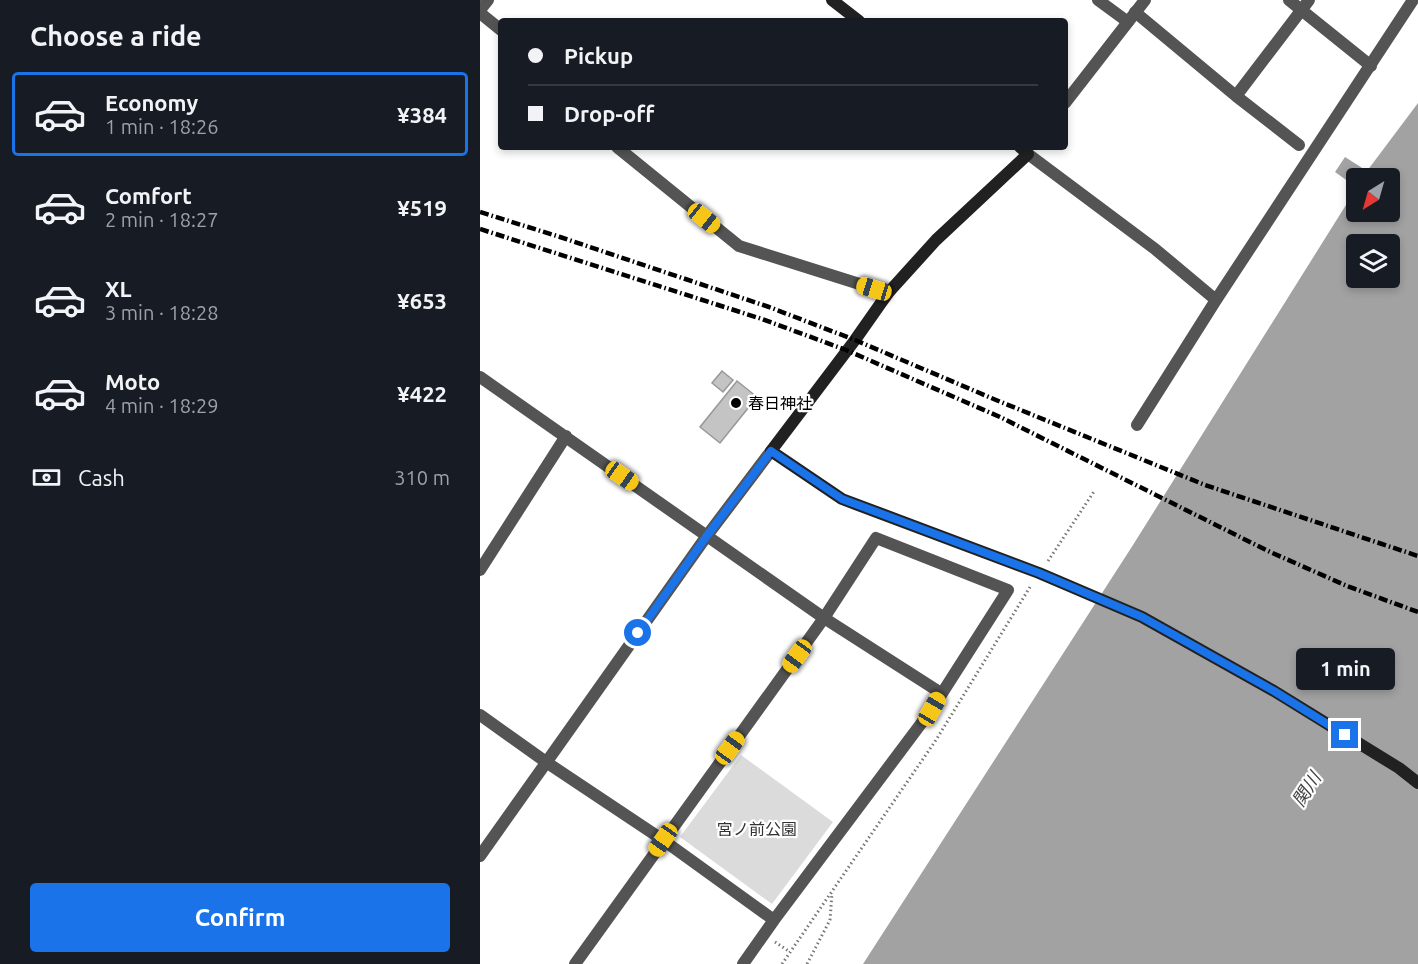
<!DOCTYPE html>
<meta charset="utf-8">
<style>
:root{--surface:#171b24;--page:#20242c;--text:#f1f3f6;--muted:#9ea1a6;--line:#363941;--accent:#1a73e8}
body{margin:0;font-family:Ubuntu,"Noto Sans JP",sans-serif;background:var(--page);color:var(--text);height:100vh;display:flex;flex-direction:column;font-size:22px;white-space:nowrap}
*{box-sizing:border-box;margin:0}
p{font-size:20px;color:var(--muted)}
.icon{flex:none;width:33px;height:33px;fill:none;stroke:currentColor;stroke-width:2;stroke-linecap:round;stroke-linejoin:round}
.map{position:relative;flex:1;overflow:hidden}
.panel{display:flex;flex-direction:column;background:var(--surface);width:480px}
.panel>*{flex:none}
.banner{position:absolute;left:18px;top:18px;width:570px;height:132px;border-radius:6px;box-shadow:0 3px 9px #0003;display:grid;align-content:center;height:132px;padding:0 30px;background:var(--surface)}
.needle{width:39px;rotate:217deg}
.fabs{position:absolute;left:866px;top:168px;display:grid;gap:12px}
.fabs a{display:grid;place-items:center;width:54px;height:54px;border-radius:6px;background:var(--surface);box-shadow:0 3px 9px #0003;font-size:30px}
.end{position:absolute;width:27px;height:27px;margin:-14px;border:8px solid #1a73e8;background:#fff;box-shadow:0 0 0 3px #fff}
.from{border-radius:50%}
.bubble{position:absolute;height:42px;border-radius:6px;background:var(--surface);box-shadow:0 3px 9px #0003;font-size:20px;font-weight:600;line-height:42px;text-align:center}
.car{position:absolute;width:18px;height:36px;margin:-18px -9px;border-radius:8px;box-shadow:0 0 4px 2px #0007;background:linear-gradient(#f5c518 24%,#345 0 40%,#f5c518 0 76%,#345 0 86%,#f5c518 0)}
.banner b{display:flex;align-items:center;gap:21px;height:57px;font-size:22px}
.banner b+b{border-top:2px solid var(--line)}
.banner i{width:15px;height:15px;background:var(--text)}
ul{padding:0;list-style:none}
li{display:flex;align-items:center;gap:18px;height:84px;margin:0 12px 9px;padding:0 18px;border:3px solid transparent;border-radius:6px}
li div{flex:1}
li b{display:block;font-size:22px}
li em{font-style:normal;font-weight:600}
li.current{border-color:var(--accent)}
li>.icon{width:54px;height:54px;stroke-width:1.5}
h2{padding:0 30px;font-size:27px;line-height:72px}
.pay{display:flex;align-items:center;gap:15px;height:66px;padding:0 30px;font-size:22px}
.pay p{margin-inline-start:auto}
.button{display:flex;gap:12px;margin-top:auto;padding:12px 30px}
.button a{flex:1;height:69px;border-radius:6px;background:var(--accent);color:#fff;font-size:24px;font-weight:600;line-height:69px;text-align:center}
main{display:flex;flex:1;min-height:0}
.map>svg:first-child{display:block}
.green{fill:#dbdbdb}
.water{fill:#a2a2a2;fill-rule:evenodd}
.building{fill:#c4c4c4;stroke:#989898;stroke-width:1.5}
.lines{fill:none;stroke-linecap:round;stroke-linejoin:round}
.path{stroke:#767676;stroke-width:3;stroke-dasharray:1.5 3;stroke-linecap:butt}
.minor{stroke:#545454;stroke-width:12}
.tertiary{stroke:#545454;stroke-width:12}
.secondary{stroke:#212121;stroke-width:12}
.rail{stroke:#000;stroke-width:4.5;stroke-dasharray:9 3 1.5 3;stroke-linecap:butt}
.route{stroke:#1a73e8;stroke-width:8}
.poi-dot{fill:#000;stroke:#fff;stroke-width:2}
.labels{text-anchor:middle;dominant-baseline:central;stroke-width:4.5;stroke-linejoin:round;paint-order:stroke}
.poi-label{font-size:16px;fill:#000;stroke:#fff;text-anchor:start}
.park-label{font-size:16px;fill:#323232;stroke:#fff}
.water-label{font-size:18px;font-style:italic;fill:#434343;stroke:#fff}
</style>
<main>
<section class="panel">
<h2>Choose a ride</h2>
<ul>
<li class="current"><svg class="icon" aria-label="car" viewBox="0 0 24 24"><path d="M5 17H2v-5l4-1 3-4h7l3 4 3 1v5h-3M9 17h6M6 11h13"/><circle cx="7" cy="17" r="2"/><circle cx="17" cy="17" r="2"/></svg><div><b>Economy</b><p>1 min · 18:26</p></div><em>¥384</em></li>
<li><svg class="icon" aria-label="car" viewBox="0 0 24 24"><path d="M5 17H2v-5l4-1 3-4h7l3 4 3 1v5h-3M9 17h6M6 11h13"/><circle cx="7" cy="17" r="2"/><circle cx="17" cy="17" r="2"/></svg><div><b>Comfort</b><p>2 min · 18:27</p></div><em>¥519</em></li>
<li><svg class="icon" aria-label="car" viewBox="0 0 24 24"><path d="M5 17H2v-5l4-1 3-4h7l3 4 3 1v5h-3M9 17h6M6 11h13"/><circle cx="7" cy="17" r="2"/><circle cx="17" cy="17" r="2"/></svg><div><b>XL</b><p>3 min · 18:28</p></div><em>¥653</em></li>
<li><svg class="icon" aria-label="car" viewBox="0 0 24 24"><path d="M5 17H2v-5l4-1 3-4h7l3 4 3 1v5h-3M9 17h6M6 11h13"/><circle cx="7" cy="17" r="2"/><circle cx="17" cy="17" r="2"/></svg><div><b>Moto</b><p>4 min · 18:29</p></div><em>¥422</em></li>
</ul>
<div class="pay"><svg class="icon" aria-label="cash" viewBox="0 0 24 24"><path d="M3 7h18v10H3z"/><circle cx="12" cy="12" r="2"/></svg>Cash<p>310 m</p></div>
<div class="button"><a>Confirm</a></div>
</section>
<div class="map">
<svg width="938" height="964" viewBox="0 0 938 964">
<rect width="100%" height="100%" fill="#fff"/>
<!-- green -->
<path class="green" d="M261 755 353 822 292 904 200 837Z"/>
<!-- water -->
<path class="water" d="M938 103V964H383L653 545 876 189V212H909V178H876V187L855 172 865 157 887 171ZM876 244H909V278H876Z"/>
<!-- building -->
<path class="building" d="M242 371 253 380 243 392 232 383Z
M257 381 277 397 240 443 220 427Z"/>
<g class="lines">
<!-- path -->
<path class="path" d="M568 561 615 490
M295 942 310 952
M302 964 456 740 550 587
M327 964 350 920 352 893"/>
<!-- minor -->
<path class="minor" d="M618 0 648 22
M809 0 891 66
M0 10 8 0
M655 12 756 96 819 145
M0 13 21 30
M756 96 829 0
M137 147 259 246 408 293
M548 154 675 249 736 300
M0 377 344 618 461 693
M657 425 736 300 933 0
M0 570 86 436
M0 715 66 762 183 840 294 920
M95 964 344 618 396 538 528 590 452 709 294 920 263 964"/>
<!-- tertiary -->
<path class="tertiary" d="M585 103 665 0
M0 856 226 537 291 451"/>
<!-- secondary -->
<path class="secondary" d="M352 0 379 21
M540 147 548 154 456 240 408 293 375 340 291 451 362 499 559 573 662 617 794 691 919 768 938 783"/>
<!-- rail -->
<path class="rail" d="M0 212 80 237 289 307 375 340 516 400 725 485 938 556
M0 229 282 319 366 350 520 417 788 551 867 586 938 612"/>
</g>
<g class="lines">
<!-- route -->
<path class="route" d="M158 633 226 537 291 451 362 499 559 573 662 617 794 691 865 735"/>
</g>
<!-- markers -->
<circle class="poi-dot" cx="256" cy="403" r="6"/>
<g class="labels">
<!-- poi labels -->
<g class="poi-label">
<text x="268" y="403">春日神社</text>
</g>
<!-- park labels -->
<g class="park-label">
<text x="277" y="829">宮ノ前公園</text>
</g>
<!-- water labels -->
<g class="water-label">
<text transform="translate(826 789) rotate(-57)">関川</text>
</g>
</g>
</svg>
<div class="fabs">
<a><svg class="needle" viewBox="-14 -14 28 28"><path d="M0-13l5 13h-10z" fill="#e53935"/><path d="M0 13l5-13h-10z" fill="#9ea1a6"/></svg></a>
<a><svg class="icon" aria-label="layers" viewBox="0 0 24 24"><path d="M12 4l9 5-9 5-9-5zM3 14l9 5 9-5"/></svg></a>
</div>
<i class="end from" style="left:158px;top:633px"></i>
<i class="end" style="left:865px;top:735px"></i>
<div class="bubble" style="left:816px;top:648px;width:99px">1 min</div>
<i class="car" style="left:224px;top:218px;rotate:129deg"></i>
<i class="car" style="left:394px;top:289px;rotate:287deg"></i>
<i class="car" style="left:142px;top:476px;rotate:125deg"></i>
<i class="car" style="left:317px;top:656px;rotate:216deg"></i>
<i class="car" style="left:452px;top:709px;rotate:30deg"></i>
<i class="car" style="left:250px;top:748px;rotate:36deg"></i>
<i class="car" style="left:183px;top:840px;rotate:215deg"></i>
<div class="banner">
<b><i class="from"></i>Pickup</b>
<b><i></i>Drop-off</b>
</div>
</div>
</main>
